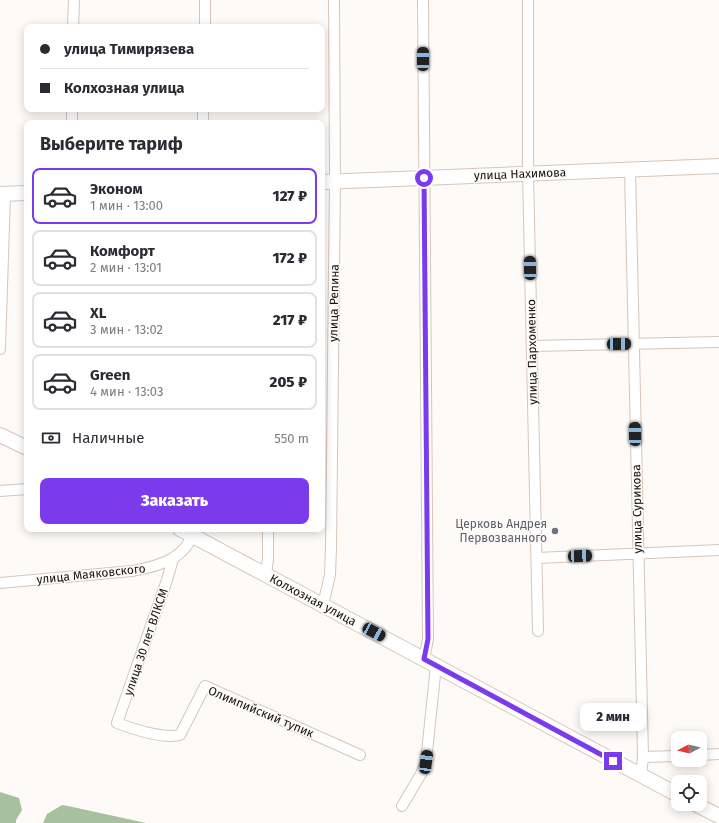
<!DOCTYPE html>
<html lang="ru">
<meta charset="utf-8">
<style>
:root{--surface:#fff;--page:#f2f2f3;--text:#2b2b33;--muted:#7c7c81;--line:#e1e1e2;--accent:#7c3aed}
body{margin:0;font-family:"Fira Sans",sans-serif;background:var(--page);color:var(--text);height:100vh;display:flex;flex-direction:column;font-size:15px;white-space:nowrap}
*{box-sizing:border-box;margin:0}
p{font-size:13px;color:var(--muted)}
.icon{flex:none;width:22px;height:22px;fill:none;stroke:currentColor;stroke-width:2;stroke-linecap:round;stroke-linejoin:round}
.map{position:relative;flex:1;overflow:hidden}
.drawer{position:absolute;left:24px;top:120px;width:301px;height:412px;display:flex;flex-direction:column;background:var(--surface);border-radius:8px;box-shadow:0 2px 10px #0003}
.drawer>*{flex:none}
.banner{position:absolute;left:24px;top:24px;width:301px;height:88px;border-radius:8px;box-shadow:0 2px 10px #0003;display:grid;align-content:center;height:88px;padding:0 16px;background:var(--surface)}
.needle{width:26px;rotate:263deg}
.fabs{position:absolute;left:671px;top:731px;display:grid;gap:8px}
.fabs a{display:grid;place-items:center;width:36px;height:36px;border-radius:8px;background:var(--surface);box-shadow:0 2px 10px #0003;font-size:20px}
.end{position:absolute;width:18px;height:18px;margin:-9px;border:5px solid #7c3aed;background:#fff;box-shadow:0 0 0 2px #fff}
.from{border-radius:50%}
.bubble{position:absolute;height:28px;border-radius:8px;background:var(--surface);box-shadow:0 2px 10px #0003;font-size:13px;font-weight:800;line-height:28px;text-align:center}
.car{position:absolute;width:12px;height:24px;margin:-12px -6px;border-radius:5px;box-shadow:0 0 3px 1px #0007;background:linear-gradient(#222 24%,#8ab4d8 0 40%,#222 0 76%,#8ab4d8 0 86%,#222 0)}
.banner b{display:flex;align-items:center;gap:14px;height:38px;font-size:15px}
.banner b+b{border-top:1px solid var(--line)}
.banner i{width:10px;height:10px;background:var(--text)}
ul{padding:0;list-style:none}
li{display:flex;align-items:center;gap:12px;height:56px;margin:0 8px 6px;padding:0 8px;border:2px solid var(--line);border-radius:8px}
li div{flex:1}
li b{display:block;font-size:15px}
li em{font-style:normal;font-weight:800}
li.active{border-color:var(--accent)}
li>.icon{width:36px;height:36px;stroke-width:1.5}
h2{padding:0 16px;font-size:18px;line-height:48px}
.pay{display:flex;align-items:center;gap:10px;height:44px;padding:0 16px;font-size:15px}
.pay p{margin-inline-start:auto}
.primary-button{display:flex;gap:8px;margin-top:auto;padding:8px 16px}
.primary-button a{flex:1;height:46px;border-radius:8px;background:var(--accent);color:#fff;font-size:16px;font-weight:800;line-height:46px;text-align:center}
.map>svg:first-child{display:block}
.forest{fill:#a7c09d}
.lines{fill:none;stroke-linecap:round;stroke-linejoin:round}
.street-casing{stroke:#d7c5b9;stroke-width:12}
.secondary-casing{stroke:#d7c5b9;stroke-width:16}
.street{stroke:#fff;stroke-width:10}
.secondary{stroke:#fff;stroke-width:14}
.route{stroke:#7c3aed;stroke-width:5}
.worship-dot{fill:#6b7280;stroke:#fefaf8;stroke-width:1.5}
.labels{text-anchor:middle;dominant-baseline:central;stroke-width:3;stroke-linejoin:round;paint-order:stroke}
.street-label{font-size:12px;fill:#18120e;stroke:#fefaf8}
.worship-label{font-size:12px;fill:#5b616d;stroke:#fefaf8;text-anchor:end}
</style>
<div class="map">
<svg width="719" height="823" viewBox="0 0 719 823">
<rect width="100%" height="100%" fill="#fefaf8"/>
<!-- forest -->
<path class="forest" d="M0 792 19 798 22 810 16 820V823H0Z
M62 805 68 806 146 823H43L47 814Z"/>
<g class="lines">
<defs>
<path id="street" d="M423 0 428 639 424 659
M528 0V173L538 631
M73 27 74 0
M205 27V0
M72 123V109
M203 123V109
M630 169 643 757 641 776
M532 346 719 342
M0 349 5 194
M0 491 27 489
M537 558 719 550
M173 559 167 580 117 723C133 729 164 739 180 735L205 686 360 755
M266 574 268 559V529
M0 583 132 571C160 566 186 559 195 529
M323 605 330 575 331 548 335 181 334 0
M700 755 719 754
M643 757 678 756
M402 806 421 774 426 762 436 665"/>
<path id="secondary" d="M322 182 719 166
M0 194 27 193
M0 435 27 448
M180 529 678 795
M695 804 719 816"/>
</defs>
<!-- street casing -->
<use href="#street" class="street-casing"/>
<!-- secondary casing -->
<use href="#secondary" class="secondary-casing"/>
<!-- street -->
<use href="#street" class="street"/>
<!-- secondary -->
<use href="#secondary" class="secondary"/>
</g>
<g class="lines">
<!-- route -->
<path class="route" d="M424 178 428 639 424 659 613 761"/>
</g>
<!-- markers -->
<circle class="worship-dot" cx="555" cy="531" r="4"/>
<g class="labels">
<!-- street labels -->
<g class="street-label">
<text transform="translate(520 174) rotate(-2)">улица Нахимова</text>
<text transform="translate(334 303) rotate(-89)">улица Репина</text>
<text transform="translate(532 352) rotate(-91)">улица Пархоменко</text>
<text transform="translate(637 509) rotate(-91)">улица Сурикова</text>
<text transform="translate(91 574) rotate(-6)">улица Маяковского</text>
<text transform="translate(313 600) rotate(28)">Колхозная улица</text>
<text transform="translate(146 642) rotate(-71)">улица 30 лет ВЛКСМ</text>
<text transform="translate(261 712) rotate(23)">Олимпийский тупик</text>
</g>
<!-- worship labels -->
<g class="worship-label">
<text x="547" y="524">Церковь Андрея<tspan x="547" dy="14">Первозванного</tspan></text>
</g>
</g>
</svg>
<div class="fabs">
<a><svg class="needle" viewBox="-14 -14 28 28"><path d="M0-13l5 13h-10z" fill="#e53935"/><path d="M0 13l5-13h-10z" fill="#7c7c81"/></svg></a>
<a><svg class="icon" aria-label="locate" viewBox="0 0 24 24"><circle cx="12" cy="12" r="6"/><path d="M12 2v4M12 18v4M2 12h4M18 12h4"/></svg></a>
</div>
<i class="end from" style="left:424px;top:178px"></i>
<i class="end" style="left:613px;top:761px"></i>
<div class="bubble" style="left:580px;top:703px;width:66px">2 мин</div>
<i class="car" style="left:423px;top:59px;rotate:0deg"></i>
<i class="car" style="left:530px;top:268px;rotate:359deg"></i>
<i class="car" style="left:619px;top:344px;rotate:89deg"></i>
<i class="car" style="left:635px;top:434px;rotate:359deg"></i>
<i class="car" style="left:580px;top:556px;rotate:88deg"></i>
<i class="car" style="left:374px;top:632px;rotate:118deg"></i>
<i class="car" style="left:426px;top:762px;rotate:8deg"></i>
<div class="banner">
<b><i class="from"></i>улица Тимирязева</b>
<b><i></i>Колхозная улица</b>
</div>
<section class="drawer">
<h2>Выберите тариф</h2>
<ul>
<li class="active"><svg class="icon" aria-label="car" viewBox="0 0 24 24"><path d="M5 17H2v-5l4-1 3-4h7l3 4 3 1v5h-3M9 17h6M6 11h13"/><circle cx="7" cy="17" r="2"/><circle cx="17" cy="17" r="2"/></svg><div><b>Эконом</b><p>1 мин · 13:00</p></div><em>127 ₽</em></li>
<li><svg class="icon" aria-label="car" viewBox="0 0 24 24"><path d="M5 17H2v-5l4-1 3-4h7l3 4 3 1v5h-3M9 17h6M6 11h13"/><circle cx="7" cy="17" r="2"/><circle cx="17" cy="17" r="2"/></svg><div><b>Комфорт</b><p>2 мин · 13:01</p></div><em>172 ₽</em></li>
<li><svg class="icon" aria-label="car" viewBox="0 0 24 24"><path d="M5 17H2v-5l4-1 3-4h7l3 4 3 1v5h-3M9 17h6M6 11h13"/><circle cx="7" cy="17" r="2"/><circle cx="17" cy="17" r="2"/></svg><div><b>XL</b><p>3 мин · 13:02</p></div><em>217 ₽</em></li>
<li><svg class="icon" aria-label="car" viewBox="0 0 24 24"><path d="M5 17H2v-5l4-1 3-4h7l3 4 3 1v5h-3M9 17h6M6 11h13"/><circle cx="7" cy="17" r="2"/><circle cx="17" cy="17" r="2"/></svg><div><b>Green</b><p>4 мин · 13:03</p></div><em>205 ₽</em></li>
</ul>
<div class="pay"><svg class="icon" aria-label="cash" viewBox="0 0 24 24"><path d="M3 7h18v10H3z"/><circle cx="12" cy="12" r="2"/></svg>Наличные<p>550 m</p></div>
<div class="primary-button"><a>Заказать</a></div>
</section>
</div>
